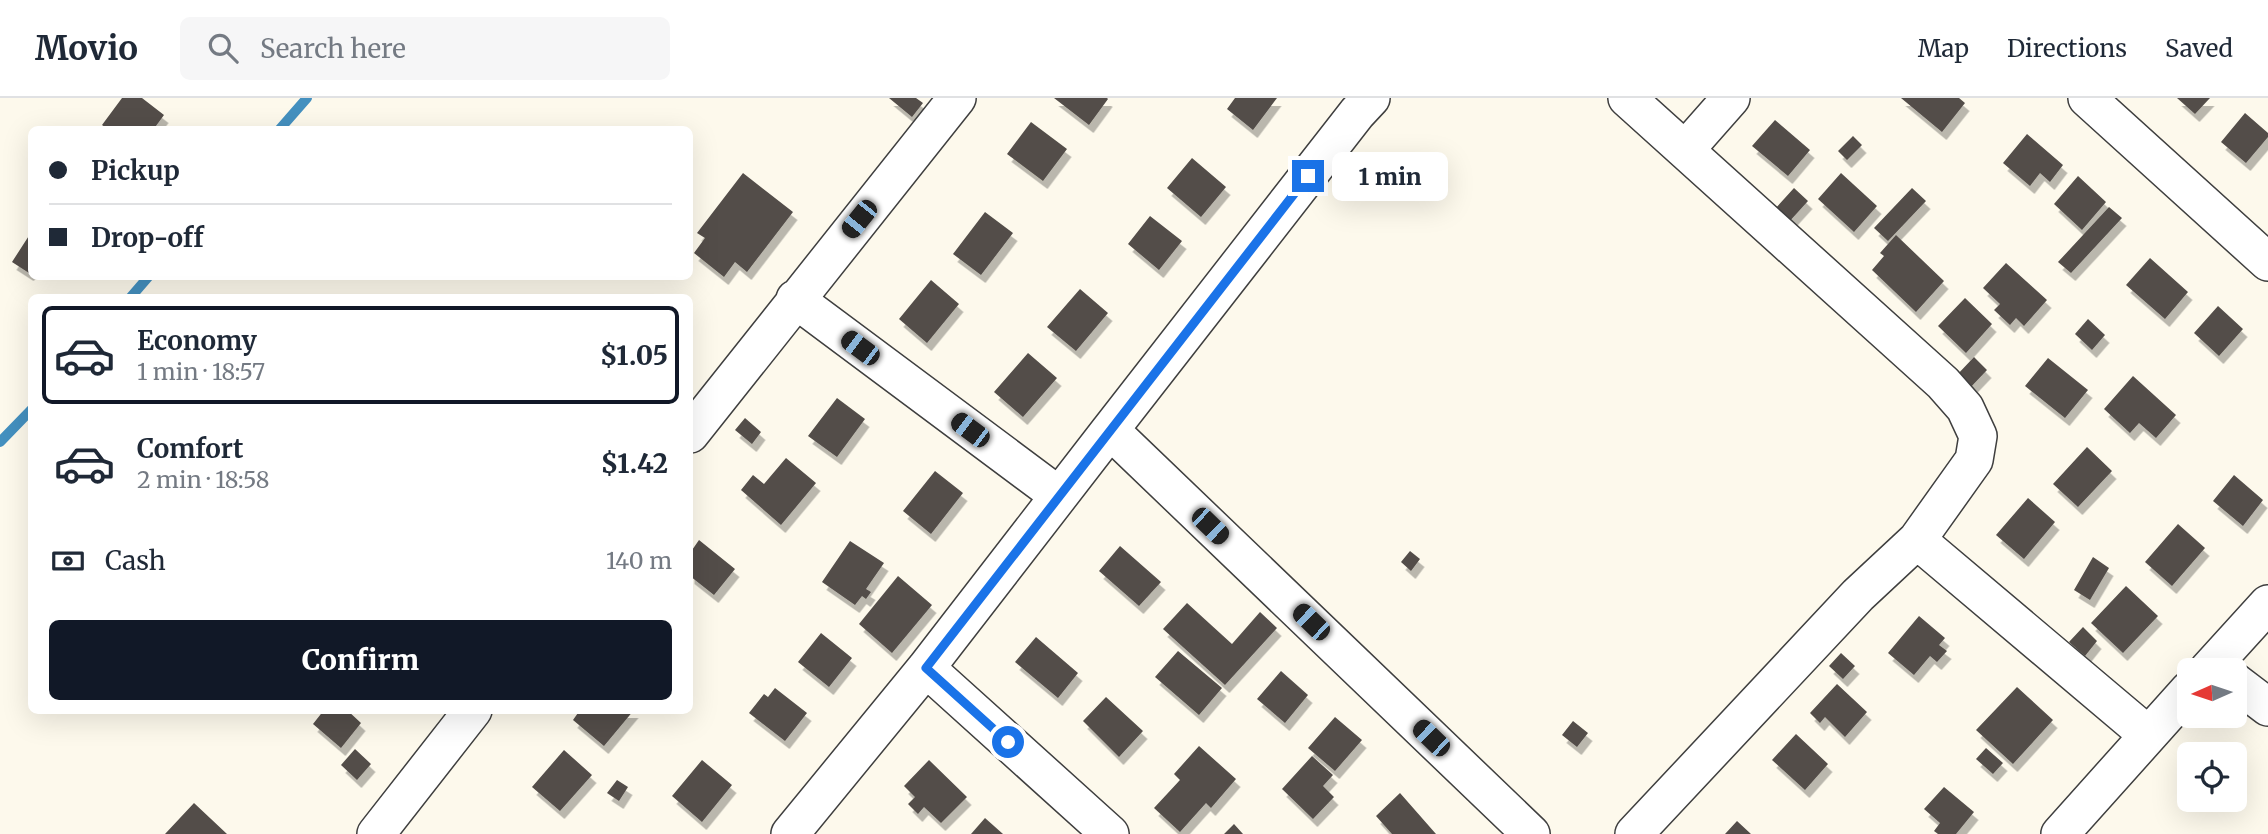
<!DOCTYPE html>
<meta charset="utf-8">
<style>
:root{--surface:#fff;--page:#f6f6f7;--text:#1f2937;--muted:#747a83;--line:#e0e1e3;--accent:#111827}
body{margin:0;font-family:Merriweather,serif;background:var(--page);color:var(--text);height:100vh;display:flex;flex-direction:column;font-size:26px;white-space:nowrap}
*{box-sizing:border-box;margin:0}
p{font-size:23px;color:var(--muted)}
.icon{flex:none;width:38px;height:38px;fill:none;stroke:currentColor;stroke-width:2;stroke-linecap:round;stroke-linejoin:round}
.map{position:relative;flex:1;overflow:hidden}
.panel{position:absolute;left:28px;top:196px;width:665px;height:420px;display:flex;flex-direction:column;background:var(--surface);border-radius:10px;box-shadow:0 7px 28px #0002}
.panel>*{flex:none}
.guide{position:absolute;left:28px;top:28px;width:665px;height:154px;border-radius:10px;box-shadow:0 7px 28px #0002;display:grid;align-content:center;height:154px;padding:0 21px;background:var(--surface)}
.needle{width:46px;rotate:267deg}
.controls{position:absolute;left:2177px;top:560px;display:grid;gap:14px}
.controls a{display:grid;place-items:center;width:70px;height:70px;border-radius:10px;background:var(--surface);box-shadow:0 7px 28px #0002;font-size:35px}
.end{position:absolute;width:32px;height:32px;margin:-16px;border:9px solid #1a73e8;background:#fff;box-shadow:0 0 0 4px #fff}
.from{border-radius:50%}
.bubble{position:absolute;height:49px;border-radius:10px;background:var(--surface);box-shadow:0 7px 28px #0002;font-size:23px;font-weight:800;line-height:49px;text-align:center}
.car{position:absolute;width:21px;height:42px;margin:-21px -10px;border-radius:9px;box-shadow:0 0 5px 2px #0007;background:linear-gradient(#222 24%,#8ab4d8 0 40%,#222 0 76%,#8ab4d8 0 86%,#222 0)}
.guide b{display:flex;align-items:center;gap:24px;height:66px;font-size:26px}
.guide b+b{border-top:2px solid var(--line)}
.guide i{width:18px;height:18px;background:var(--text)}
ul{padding:12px 0 0;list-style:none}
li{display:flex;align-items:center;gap:21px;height:98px;margin:0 14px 10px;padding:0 7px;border:4px solid transparent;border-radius:10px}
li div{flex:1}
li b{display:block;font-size:26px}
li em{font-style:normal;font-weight:800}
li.active{border-color:var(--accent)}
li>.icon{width:63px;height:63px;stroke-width:1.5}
.pay{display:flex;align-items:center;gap:18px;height:77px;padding:0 21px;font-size:26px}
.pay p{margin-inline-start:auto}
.cta{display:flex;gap:14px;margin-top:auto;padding:14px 21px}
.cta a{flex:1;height:80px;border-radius:10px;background:var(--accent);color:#fff;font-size:28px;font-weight:800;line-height:80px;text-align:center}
header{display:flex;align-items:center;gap:42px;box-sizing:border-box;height:98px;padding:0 35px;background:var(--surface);border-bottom:2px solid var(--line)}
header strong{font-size:33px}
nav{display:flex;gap:38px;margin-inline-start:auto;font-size:24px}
.search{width:490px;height:63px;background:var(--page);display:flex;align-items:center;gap:18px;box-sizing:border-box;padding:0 24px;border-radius:10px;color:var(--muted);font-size:26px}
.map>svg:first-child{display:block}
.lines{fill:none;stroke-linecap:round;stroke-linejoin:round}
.stream{stroke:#4490bf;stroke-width:10}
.building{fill:#534d49;filter:url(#shadow)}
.street-casing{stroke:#3f3f3f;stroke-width:40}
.street{stroke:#fff;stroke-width:37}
.route{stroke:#1a73e8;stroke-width:9}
</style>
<header>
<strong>Movio</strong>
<div class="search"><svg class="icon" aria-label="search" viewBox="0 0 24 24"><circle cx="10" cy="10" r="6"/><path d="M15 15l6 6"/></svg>Search here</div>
<nav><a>Map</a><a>Directions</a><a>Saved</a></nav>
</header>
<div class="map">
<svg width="2268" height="736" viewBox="0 0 2268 736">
<defs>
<filter id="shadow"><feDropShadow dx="4.5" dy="8" stdDeviation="0" flood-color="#0004"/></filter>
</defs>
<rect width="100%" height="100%" fill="#fdf9ec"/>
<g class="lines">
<!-- stream -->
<path class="stream" d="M279 32 307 0
M130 200 149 178
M0 344 32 311"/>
</g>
<!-- building -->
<path class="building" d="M122 0H142L164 17 153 32H109L102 27Z
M889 0H916L923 5 912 19Z
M1054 0H1107L1108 1 1089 27Z
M1235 0H1277L1253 32 1227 11Z
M1901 0H1959L1965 5 1942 34Z
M2177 0H2210L2195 16Z
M2245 15 2268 35V39L2246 65 2221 44Z
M1775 22 1810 52 1788 78 1752 48Z
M1031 24 1067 51 1043 83 1007 56Z
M2027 36 2063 67 2050 84 2040 75 2030 88 2003 65Z
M1853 38 1862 47 1847 62 1838 53Z
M1192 60 1226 89 1201 119 1167 90Z
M743 75 793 114 747 174 735 164 724 179 694 155 705 140 697 135Z
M1841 75 1877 108 1854 134 1818 101Z
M2078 78 2106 104 2082 132 2054 106Z
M1794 90 1808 103 1788 125 1774 112Z
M1912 90 1926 103 1888 143 1874 130Z
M2109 109 2122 120 2071 175 2058 164Z
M985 114 1013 135 981 177 953 156Z
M1150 118 1182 143 1159 172 1128 146Z
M32 133V172L29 175 12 164Z
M1896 137 1944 183 1916 214 1872 172 1884 158 1880 155Z
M2150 160 2188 194 2165 221 2126 187Z
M2006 165 2047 202 2024 228 2016 220 2010 227 1994 212 2000 206 1983 190Z
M931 182 959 206 927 245 899 221Z
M1080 191 1108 215 1076 253 1047 229Z
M1965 200 1992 226 1966 255 1938 228Z
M2218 208 2243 231 2219 258 2194 235Z
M2088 221 2105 237 2092 252 2075 236Z
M1028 255 1057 280 1023 319 994 294Z
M1974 259 1987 272 1969 291 1956 278Z
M2048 260 2088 292 2065 320 2025 288Z
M2133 278 2176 317 2156 340 2139 325 2130 335 2104 311Z
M837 300 865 321 837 359 808 338Z
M745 320 761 334 752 346 735 332Z
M2087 349 2112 373 2078 409 2053 386Z
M786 360 816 385 781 427 741 392 753 377 764 386Z
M935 373 963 395 931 436 903 413Z
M2234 377 2263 402 2243 428 2213 403Z
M2028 400 2055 424 2024 461 1996 437Z
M2178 426 2205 450 2172 488 2145 464Z
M699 442 735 471 714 497 690 478V455Z
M850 443 884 465 866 491 871 494 866 501 862 498 855 507 822 484Z
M1120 448 1161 484 1139 508 1099 473Z
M1410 453 1420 461 1411 473 1401 464Z
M2093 459 2109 470 2090 502 2074 492Z
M898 478 932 507 892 555 859 526Z
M2126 488 2158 518 2123 555 2091 525Z
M1187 505 1232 546 1260 514 1277 530 1225 587 1163 531Z
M1919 518 1945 540 1939 547 1947 553 1937 564 1930 558 1914 577 1888 555Z
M2083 529 2097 543 2085 558 2069 544Z
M821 535 852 560 829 589 798 564Z
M1036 539 1078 575 1058 600 1015 564Z
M1178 553 1222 590 1199 617 1155 579Z
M1841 555 1855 568 1843 581 1829 568Z
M1281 573 1308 597 1285 625 1257 601Z
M1837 586 1867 614 1845 639 1825 619 1820 625 1810 615Z
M2017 589 2053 622 2013 666 1976 632Z
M775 590 807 615 785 643 749 615 764 596 768 599Z
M1106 599 1143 633 1119 659 1083 623Z
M324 612H347L361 625 341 650 313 626Z
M580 612H634L604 648 573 622Z
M1335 619 1362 642 1335 673 1308 650Z
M1573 623 1588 635 1577 649 1562 637Z
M1796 636 1828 666 1805 692 1772 662Z
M1199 648 1236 681 1211 710 1206 705 1180 734 1154 710 1180 682 1174 676Z
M1986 650 2003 665 1993 676 1976 661Z
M355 651 371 666 357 682 341 667Z
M564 652 592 677 560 713 532 689Z
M1312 658 1333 677 1323 688 1334 699 1313 721 1282 691Z
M702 662 732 687 702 724 672 698Z
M929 662 967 699 941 725 924 709 918 716 908 706 915 699 904 688Z
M617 682 628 689 619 703 607 695Z
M1944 689 1974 714 1956 736H1938L1934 733 1940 725 1924 711Z
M1400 695 1436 736H1392L1376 718Z
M194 705 227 736H165Z
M985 720 1003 736H971Z
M1737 723 1751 736H1725Z
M1234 726 1243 736H1224Z"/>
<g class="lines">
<defs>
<path id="street" d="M1627 0 1943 285 1965 310 1978 338 1974 362 1917 442 1858 497 1634 736
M2087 0 2268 164
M1686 51 1731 0
M795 201 1058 397
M1110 332 1357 15 1371 0
M690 336 957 0
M1917 442 2148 637
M926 570 1110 736
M2208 572 2268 506
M2235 584 2268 609
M376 736 473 612
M790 736 926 570 1110 332 1531 736
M2060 736 2189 592"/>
</defs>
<!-- street casing -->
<use href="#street" class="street-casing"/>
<!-- street -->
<use href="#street" class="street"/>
</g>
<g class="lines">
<!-- route -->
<path class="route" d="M1008 644 926 570 1308 78"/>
</g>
</svg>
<div class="controls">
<a><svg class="needle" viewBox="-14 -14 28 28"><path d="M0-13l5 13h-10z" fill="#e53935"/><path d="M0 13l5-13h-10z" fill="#747a83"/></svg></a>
<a><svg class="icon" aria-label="locate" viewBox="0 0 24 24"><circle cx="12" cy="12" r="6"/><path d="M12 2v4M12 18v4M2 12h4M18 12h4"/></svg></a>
</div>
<i class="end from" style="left:1008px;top:644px"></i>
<i class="end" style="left:1308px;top:78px"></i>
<div class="bubble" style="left:1332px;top:54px;width:116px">1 min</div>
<i class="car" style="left:859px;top:121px;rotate:219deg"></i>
<i class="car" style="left:860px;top:250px;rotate:307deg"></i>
<i class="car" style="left:970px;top:332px;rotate:307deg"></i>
<i class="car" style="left:1210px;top:428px;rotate:134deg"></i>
<i class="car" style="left:1311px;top:524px;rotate:314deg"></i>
<i class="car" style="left:1431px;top:640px;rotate:314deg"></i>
<div class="guide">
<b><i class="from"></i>Pickup</b>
<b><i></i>Drop-off</b>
</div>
<section class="panel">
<ul>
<li class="active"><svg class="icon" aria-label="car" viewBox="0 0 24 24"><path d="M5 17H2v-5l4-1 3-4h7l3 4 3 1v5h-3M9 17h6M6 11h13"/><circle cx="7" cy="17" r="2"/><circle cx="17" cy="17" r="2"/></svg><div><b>Economy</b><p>1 min · 18:57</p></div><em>$1.05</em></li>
<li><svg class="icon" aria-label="car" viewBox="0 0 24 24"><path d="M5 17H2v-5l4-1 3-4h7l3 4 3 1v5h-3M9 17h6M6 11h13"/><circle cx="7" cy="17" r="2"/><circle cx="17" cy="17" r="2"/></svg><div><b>Comfort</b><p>2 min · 18:58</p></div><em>$1.42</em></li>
</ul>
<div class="pay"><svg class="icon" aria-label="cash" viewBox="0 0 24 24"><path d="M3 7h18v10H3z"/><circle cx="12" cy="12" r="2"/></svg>Cash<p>140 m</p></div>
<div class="cta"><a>Confirm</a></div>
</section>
</div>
